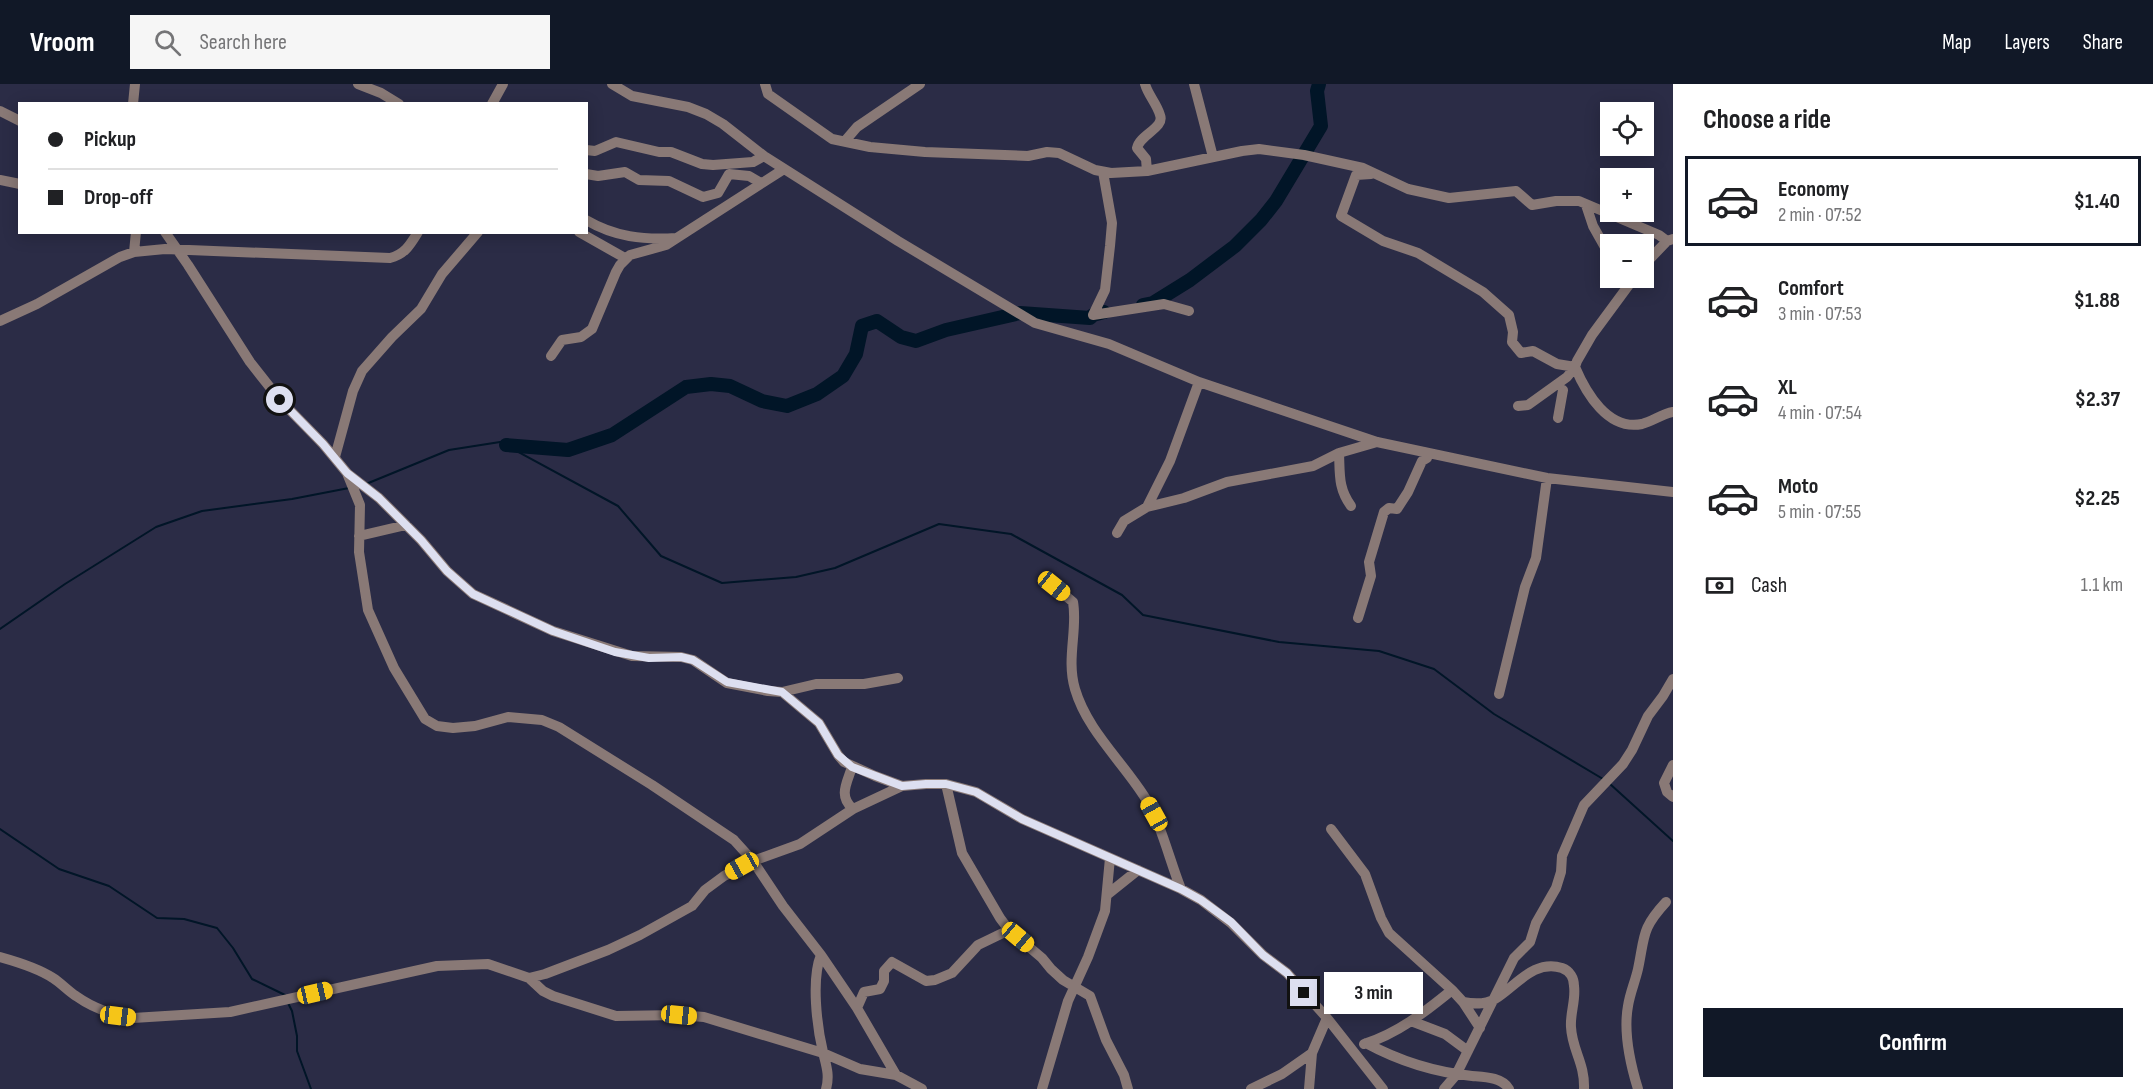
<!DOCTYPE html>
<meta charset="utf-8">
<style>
:root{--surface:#fff;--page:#f6f6f6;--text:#202124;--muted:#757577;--line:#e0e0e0;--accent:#111827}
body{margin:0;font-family:"Sofia Sans Condensed",sans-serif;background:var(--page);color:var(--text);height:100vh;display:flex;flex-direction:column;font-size:22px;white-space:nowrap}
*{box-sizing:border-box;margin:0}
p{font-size:20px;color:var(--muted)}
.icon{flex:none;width:33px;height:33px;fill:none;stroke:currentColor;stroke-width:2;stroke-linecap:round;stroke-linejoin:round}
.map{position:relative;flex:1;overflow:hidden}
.panel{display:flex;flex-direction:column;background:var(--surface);width:480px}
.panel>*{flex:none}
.hud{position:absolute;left:18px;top:18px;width:570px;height:132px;border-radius:0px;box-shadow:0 3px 15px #0003;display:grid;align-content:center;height:132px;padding:0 30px;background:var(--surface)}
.buttons{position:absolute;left:1600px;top:18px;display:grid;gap:12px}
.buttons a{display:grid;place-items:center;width:54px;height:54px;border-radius:0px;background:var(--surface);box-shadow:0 3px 15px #0003;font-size:30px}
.end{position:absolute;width:27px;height:27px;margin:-14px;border:8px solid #dddff0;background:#111;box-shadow:0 0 0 3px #111}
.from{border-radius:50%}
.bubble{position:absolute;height:42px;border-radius:0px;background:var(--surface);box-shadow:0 3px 15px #0003;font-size:20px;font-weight:700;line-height:42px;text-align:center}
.car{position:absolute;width:18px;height:36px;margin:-18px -9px;border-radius:8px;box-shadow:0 0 4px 2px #0007;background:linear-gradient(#f5c518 24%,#345 0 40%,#f5c518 0 76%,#345 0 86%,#f5c518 0)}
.hud b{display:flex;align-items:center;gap:21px;height:57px;font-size:22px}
.hud b+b{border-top:2px solid var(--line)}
.hud i{width:15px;height:15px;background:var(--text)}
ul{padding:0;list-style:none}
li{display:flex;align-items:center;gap:18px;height:90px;margin:0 12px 9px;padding:0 18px;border:3px solid transparent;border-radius:0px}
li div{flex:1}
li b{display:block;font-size:22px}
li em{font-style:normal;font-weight:700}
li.active{border-color:var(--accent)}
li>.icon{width:54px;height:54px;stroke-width:1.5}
h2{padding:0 30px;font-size:27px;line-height:72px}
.pay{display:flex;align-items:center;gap:15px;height:66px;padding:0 30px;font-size:22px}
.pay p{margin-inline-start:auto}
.primary-button{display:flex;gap:12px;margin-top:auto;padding:12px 30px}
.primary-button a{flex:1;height:69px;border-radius:0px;background:var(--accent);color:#fff;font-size:24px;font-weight:700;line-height:69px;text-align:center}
header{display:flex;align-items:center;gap:36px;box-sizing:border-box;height:84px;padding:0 30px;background:var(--accent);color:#fff}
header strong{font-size:28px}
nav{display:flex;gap:33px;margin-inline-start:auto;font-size:21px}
.search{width:420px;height:54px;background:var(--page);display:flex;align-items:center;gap:15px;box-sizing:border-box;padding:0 21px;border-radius:0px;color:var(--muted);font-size:22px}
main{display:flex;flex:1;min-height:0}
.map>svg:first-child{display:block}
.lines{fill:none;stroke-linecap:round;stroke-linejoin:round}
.stream{stroke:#011527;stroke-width:2}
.river{stroke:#011527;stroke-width:14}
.minor{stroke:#897976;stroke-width:10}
.route{stroke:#dddff0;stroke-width:8}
</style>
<header>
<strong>Vroom</strong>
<div class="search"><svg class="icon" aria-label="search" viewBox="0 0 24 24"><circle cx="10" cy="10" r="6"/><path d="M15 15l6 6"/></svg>Search here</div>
<nav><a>Map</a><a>Layers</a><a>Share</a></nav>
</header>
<main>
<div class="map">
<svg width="1673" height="1005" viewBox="0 0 1673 1005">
<rect width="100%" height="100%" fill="#2b2c46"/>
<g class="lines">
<!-- stream -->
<path class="stream" d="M366 400 449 366 500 358 618 422 661 472 722 499 796 493 835 484 939 440 1011 450 1122 511 1143 531 1279 558 1379 567 1434 585 1494 630 1603 695
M0 545 65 500 156 443 202 427 292 415 349 404
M1610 700 1673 757
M0 745 59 785 109 802 157 834 184 835 217 844 233 864 252 895 285 911
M288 919 292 927 297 952V967L311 1005"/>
<!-- river -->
<path class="river" d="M1143 221 1153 219 1190 196 1235 162 1261 136 1276 117 1321 42 1317 7 1319 0
M506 361 568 366 612 351 686 303 711 300 730 302 762 317 787 322 817 310 843 292 856 270 862 242 877 237 901 253 916 257 946 246 1020 229 1090 234 1093 231 1104 228"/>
<!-- minor -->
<path class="minor" d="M358 0 381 9 399 20
M612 0 632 12 688 23 706 30 723 40 764 72 898 157 1035 239 1109 260 1199 298 1377 358 1547 394 1673 408
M765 0 768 10 832 55 870 63 925 68 1028 72 1047 68 1059 69 1095 86 1111 89 1147 87 1242 67 1259 65 1304 71 1363 84 1408 105 1449 114 1516 107 1532 121 1556 117H1579L1659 151 1667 157
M1145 0C1148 11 1157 20 1160 31 1165 44 1140 50 1137 64L1146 75 1147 87
M1194 0 1213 73
M133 20 135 0
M492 20 503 0
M0 27 20 37
M845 57 857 43 920 0
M586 66 595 67 616 58 659 68H671L702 80 713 81 753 78 764 72
M1103 88 1112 139 1110 162 1105 206 1093 231 1164 220 1189 227
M586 90 598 92 625 88 639 96 669 97 703 113 718 109 729 90 749 92 761 99
M1371 90 1356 91 1341 132 1383 157 1418 169 1483 208 1509 231 1513 248 1512 258 1521 269 1533 267 1557 280 1575 283C1586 309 1608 347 1642 340 1653 337 1662 330 1673 328
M0 96 20 100
M1586 121 1593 142 1611 174
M586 136C615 153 643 156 676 154
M165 148 188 181 250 278 280 316 323 360 347 389 360 421 359 468 368 526 394 584 425 635 437 642 453 644 475 642 508 633 542 636 559 643 652 701 734 756 753 777 783 822 821 871 857 924 896 991 922 1005
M579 148 625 174
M134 168 136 148
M1644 181 1667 157 1673 155
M0 237 37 220 120 173 134 168 165 165 390 174C405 170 410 161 418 148
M551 272 562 256 581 253 592 245 616 188 620 181 630 171 666 161 784 85
M1518 322 1528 321 1567 293 1575 283 1577 277 1592 251 1634 194
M1558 334 1563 306
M1339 369C1340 390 1338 404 1351 422
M335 373 353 307 362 287 392 253 421 225 442 190 478 148
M348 390 379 414 421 456 447 487 473 510 553 547 632 572 681 573 693 576 727 599 768 607 782 608 816 600H864L898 594
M1147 423 1170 377 1199 298
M1117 449 1124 437 1147 423 1184 414 1227 398 1313 382 1339 369 1377 358
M359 452 406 441
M1054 502 1073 518C1078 545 1066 575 1075 605 1087 646 1121 676 1144 712 1161 738 1169 775 1181 805
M1358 534 1371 492 1369 478 1384 428 1389 424 1397 425 1408 408 1422 377 1427 374
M782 608 819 639 838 671 844 678 875 692 902 702
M1499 610 1525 503 1536 474 1547 394
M1673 681 1664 699 1667 708 1673 713
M852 683C847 699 838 712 853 725
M946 700 962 769 1000 834 1009 846 1042 874 1051 885 1063 896 1090 912 1106 956 1124 991 1128 1005
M1331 745 1365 790 1381 834 1389 849 1452 906 1463 918 1480 944
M1108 810 1138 786
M821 871C811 895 817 943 823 968 826 981 830 991 826 1005
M0 873C18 878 38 884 53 894 61 899 68 907 76 912 93 924 112 931 133 934L230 928 437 882 488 880 529 894 545 890 608 866 640 851 692 822 705 806 724 792 753 777 800 760 853 725 902 702 926 700H946L976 708 1022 735 1181 805 1201 816 1231 839 1263 871 1287 889 1327 934 1383 1005
M529 894 543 907 553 912 616 932 679 931 704 933 823 969 860 985 896 991
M1463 918C1474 920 1485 921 1495 915 1516 902 1534 875 1562 884 1570 887 1574 894 1574 902 1576 916 1570 929 1571 943 1572 966 1585 979 1584 1005
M857 924 864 908 880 905 884 897V887L892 878 926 897 935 896 952 889 978 861 1009 846
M1411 937 1445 950 1468 967
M1366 959C1399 977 1434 988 1472 992 1484 993 1502 993 1509 1005
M1364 960C1397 950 1425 928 1452 906
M1042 1005 1068 917 1088 873 1105 827 1110 774
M1251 1005 1282 990 1312 969 1327 934
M1309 1005 1312 969
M1444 1005 1456 991 1514 874 1530 858 1536 839 1556 804 1561 788 1562 772 1584 721 1623 680 1632 666 1648 632 1663 612 1673 595
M1638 1005C1630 979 1623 949 1628 922 1630 909 1635 898 1638 885 1645 852 1641 845 1666 818"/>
</g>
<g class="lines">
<!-- route -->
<path class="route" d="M280 316 323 360 347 389 379 414 421 456 447 487 473 510 553 547 615 568 649 574 681 573 693 576 727 598 782 608 819 639 838 671 852 683 902 702 926 700H946L976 708 1022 735 1181 805 1201 816 1231 838 1263 871 1287 889 1304 909"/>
</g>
</svg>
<div class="buttons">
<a><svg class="icon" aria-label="locate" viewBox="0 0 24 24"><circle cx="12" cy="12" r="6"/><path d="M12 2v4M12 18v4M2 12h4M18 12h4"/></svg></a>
<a>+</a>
<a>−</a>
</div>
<i class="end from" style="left:280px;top:316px"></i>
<i class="end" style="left:1304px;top:909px"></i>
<div class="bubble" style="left:1324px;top:888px;width:99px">3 min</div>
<i class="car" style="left:1054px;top:502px;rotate:129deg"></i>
<i class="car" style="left:1154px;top:730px;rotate:331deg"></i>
<i class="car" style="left:742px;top:782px;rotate:241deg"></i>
<i class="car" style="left:1018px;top:853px;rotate:130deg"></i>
<i class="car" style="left:315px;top:909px;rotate:77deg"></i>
<i class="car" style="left:679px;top:931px;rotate:96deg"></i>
<i class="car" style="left:118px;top:932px;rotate:97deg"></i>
<div class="hud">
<b><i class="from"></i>Pickup</b>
<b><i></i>Drop-off</b>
</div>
</div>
<section class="panel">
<h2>Choose a ride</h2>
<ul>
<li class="active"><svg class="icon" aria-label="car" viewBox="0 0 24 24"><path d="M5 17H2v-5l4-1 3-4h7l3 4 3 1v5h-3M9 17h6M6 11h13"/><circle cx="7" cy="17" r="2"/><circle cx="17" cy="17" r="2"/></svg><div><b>Economy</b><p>2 min · 07:52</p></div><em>$1.40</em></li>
<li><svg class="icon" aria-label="car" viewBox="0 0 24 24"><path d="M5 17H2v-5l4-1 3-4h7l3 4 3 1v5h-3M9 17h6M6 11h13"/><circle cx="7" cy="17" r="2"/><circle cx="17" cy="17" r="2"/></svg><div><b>Comfort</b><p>3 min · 07:53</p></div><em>$1.88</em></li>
<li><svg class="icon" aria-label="car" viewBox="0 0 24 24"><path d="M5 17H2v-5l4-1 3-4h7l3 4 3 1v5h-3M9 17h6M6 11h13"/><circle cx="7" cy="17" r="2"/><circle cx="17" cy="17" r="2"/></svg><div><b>XL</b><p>4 min · 07:54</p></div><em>$2.37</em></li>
<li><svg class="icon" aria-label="car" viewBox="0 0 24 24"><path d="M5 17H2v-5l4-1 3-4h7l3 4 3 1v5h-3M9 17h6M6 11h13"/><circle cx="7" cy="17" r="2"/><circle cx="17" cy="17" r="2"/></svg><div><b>Moto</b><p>5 min · 07:55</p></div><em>$2.25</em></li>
</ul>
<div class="pay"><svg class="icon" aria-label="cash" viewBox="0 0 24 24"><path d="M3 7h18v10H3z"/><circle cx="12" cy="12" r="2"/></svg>Cash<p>1.1 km</p></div>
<div class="primary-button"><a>Confirm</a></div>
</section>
</main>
